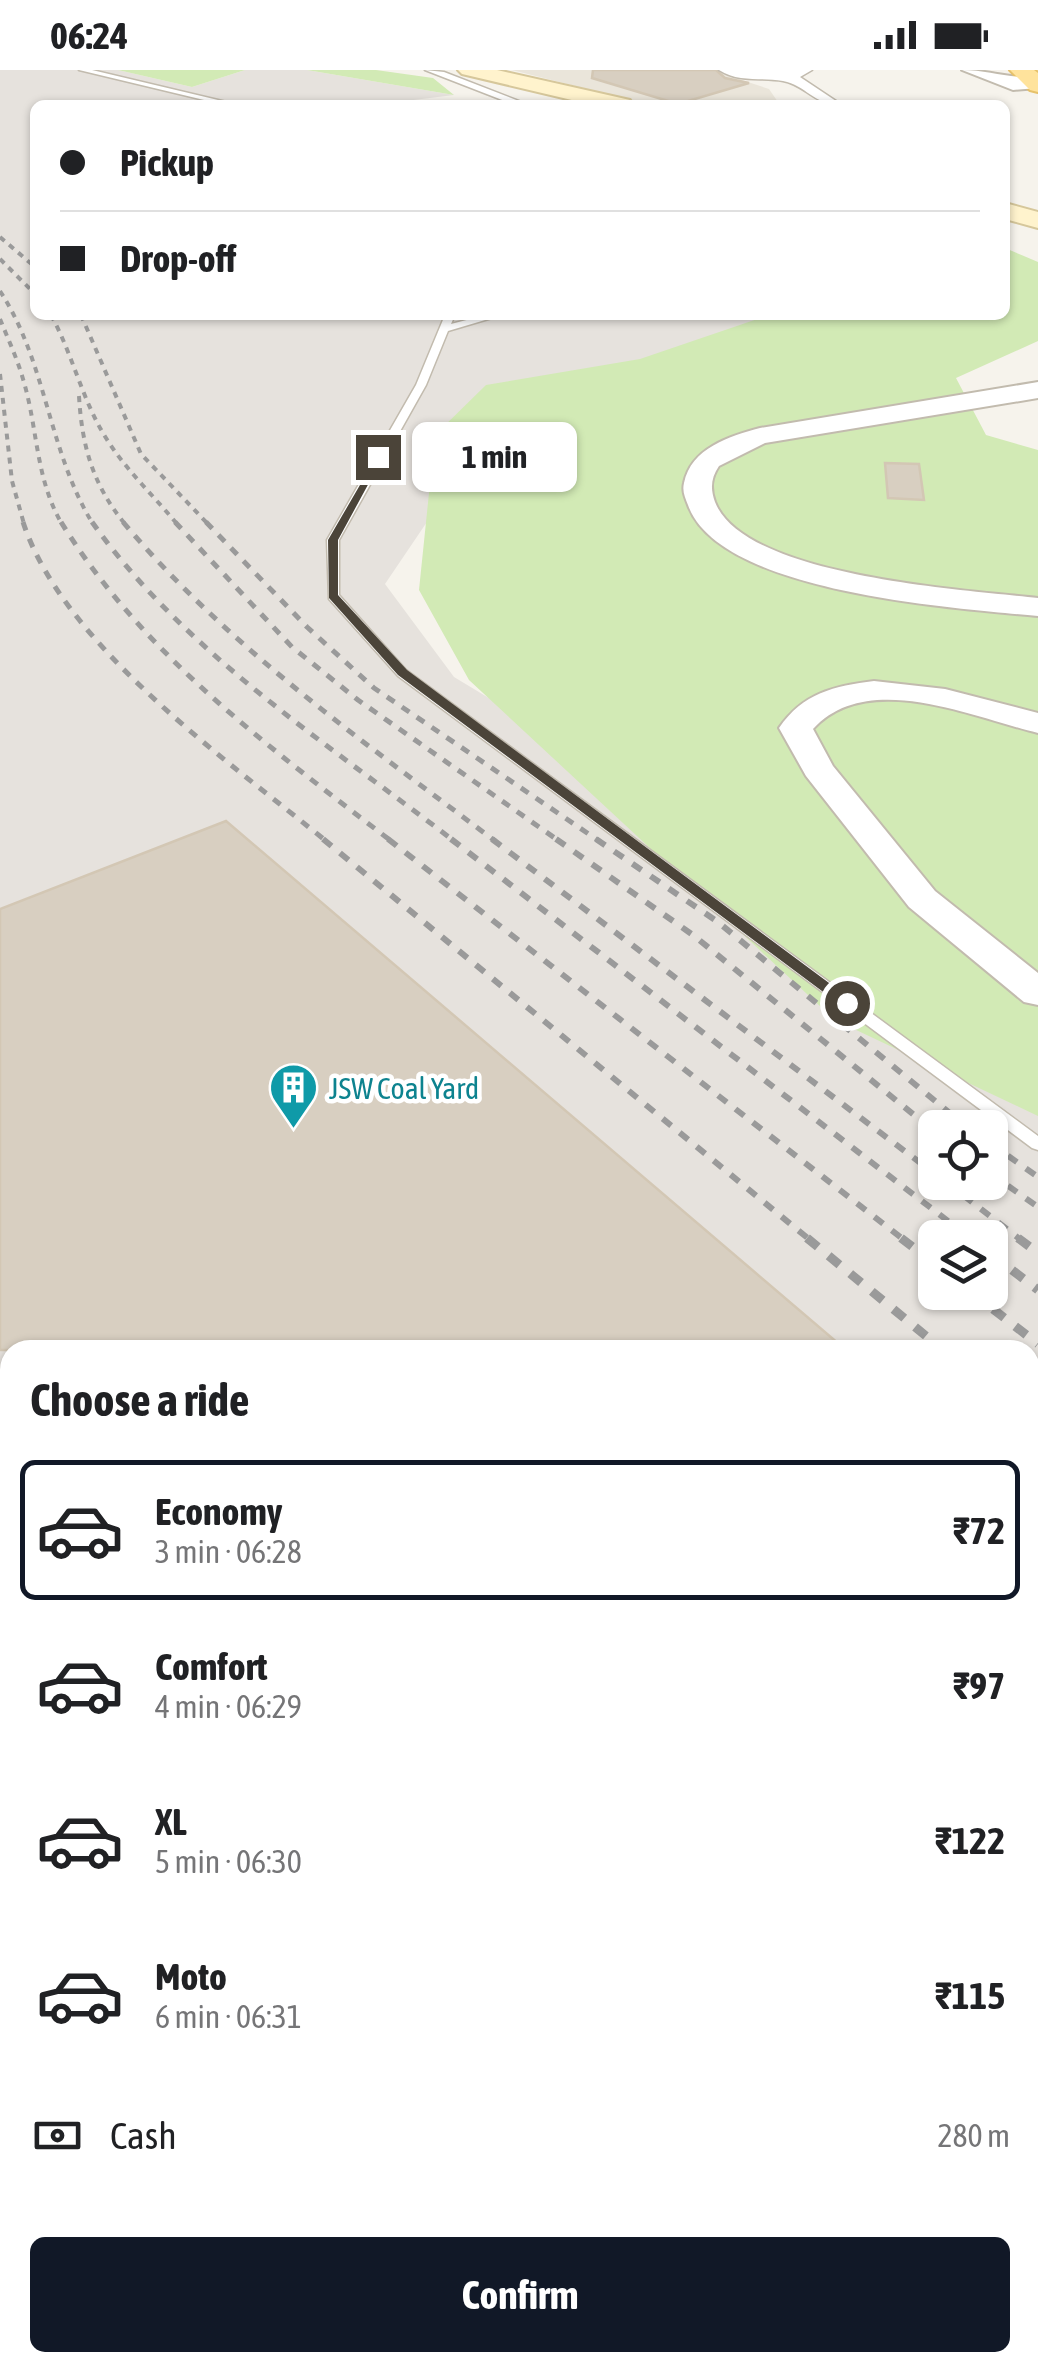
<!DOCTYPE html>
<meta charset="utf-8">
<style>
:root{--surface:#fff;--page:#f6f6f6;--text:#202124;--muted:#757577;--line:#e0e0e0;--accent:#111827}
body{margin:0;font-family:"Asap Condensed",sans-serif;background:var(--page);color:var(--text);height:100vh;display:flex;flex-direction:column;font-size:38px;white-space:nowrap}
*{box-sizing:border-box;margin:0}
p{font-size:32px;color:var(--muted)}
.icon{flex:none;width:55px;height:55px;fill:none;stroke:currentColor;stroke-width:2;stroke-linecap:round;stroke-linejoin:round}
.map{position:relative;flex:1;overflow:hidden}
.side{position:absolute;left:0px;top:1270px;width:1040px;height:1032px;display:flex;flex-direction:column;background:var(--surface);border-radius:30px 30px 0 0;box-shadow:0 2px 8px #0004}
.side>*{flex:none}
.banner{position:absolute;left:30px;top:30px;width:980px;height:220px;border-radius:15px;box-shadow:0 2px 8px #0004;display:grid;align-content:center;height:220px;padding:0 30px;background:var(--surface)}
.controls{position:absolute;left:918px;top:1040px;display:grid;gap:20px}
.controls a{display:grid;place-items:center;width:90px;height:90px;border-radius:15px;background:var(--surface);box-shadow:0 2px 8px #0004;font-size:50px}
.end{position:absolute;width:45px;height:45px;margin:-22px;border:12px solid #4b4439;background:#fff;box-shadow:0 0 0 5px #fff}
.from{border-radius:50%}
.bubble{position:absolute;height:70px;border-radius:15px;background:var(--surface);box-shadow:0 2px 8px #0004;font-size:32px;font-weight:700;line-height:70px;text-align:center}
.banner b{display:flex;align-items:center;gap:35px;height:95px;font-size:38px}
.banner b+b{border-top:2px solid var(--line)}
.banner i{width:25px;height:25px;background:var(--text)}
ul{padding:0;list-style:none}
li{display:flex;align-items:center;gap:30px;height:140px;margin:0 20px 15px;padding:0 10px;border:5px solid transparent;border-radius:15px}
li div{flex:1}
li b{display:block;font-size:38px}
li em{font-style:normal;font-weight:700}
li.on{border-color:var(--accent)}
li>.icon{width:90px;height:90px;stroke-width:1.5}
h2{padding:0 30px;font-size:45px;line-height:120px}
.pay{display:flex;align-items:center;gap:25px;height:110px;padding:0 30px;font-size:38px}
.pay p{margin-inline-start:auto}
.action{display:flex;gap:20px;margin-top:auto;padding:20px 30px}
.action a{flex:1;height:115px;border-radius:15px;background:var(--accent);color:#fff;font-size:40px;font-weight:700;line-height:115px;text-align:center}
.status{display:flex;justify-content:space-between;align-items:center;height:70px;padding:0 50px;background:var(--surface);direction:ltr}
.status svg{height:28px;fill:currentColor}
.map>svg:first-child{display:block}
.residential{fill:#eae5da}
.industrial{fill:#e6e2dd;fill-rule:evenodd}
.green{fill:#d2eab5}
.building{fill:#d8cfc1;stroke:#d3c7b4;stroke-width:2.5}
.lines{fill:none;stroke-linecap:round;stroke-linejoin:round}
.service-casing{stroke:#c2bbae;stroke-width:3}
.minor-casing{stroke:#c2bbae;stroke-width:3}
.tertiary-casing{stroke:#c2bbae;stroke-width:4}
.secondary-casing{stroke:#d6c79b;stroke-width:4}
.primary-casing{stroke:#e6c16a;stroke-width:4}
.service{fill:#fff;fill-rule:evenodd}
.minor{fill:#fff;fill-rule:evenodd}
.tertiary{fill:#fff;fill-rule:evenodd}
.secondary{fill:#fff3cd;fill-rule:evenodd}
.primary{fill:#ffe39c;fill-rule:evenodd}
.rail-far3{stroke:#9a9a9a;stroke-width:4;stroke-dasharray:6 6;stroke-linecap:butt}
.rail-far2{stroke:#9a9a9a;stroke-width:5;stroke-dasharray:9 9;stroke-linecap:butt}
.rail-far1{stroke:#9a9a9a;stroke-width:6;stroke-dasharray:11 11;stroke-linecap:butt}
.rail{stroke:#9a9a9a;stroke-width:9;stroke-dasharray:14 14;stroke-linecap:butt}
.route{fill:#4b4439}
.labels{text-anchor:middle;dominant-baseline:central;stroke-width:9;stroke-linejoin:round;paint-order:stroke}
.culture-label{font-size:30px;fill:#0d838f;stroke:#fff;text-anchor:start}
</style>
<div class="status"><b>06:24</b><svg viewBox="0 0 49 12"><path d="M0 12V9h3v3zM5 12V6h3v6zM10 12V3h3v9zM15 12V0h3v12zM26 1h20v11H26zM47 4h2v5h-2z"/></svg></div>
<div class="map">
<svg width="1038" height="2302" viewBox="0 0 1038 2302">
<rect width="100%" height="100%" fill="#f6f3ec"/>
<!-- residential -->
<path class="residential" d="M512 0H711L769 19 780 35H650Z"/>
<!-- industrial -->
<path class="industrial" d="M0 0H118L192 17 245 0H307L454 25 373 35H35V245H911L454 412 385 514 454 607 1038 958V2302H0ZM935 1058H990V1112H935ZM935 1168H990V1222H935ZM10 1280H1030V2292H10Z"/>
<!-- green -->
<path class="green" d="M118 0H245L192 17Z
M307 0H376L433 8 454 25Z
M1005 178 1038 192V271L956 308 986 365 1038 380V1046L835 950 469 610 419 520 435 365 486 315 640 289 769 245H1005Z"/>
<!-- building -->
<path class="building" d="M593 0H716L725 8 749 13 678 34 592 8Z
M885 393 919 394 924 430 888 428Z
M226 751 846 1280H0V839Z"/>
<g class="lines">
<defs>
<path id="service" d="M79 0H92L239 35H225Z
M425 0 444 2 529 35 510 33Z
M445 245H455L451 254 486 245H502L448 261 426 315 339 470V525L406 600 1038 1066V1080L1032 1078 398 606 329 529 327 470 416 315Z"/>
<path id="minor" d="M719 0H812L800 7 842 35C813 35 806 15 783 11 761 7 739 13 719 0Z"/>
<path id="tertiary" d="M962 0C988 0 1010 9 1036 7L1038 18 1013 20Z
M1038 312V328L765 373 719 396C711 408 710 418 715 432 744 507 966 520 1038 528V546C955 538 719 523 688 435 685 427 682 421 684 413 691 378 730 366 760 358Z
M874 611 945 619 1038 643V663C972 647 867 599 813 659L833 696 935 821 1038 903V935L1024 932 909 837 806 706 779 658C803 623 834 616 874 611Z"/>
<path id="secondary" d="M458 0H497L630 30 633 35H593L462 4Z
M1005 133 1038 142V158L1005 149Z"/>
<path id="primary" d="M1010 0H1034L1038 3V22L1030 20Z"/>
</defs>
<!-- service casing -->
<use href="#service" class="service-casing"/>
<!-- minor casing -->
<use href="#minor" class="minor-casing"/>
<!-- tertiary casing -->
<use href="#tertiary" class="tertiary-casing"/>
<!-- secondary casing -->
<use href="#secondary" class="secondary-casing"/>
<!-- primary casing -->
<use href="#primary" class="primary-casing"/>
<!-- service -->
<use href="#service" class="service"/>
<!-- minor -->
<use href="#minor" class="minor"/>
<!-- tertiary -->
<use href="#tertiary" class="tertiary"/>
<!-- secondary -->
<use href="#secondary" class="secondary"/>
<!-- primary -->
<use href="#primary" class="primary"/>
<!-- rail-far3 -->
<path class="rail-far3" d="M0 167 35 197
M0 189 35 224
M0 221C47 293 48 381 93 454
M51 245C73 285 82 330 106 368 125 399 154 426 177 454
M81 245 141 384 208 454
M0 249C8 269 17 288 23 309 38 358 35 408 62 454
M0 304 12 411 24 454
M79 326C82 377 93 415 125 454"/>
<!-- rail-far2 -->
<path class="rail-far2" d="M23 452C63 575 228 691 326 771
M61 452C143 585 269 677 391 771
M92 452C185 583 328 674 454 771
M123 452C229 578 364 672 495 771
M175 452 292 577 358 630 559 771
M206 452 307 557 374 618 599 771"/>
<!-- rail-far1 -->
<path class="rail-far1" d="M323 769 810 1170
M388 769 904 1170
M451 769 970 1168
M492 769 935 1104
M556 769 693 865 935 1062
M596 769 718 852 968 1058
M990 1073 1038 1107
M990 1103 1038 1137
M946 1112 1021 1170"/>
<!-- rail -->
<path class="rail" d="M807 1168 943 1280
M901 1168 935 1194
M1018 1168 1038 1183
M990 1183 1038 1220
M971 1222 1038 1274
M1030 1352 1038 1359"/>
</g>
<!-- route -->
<path class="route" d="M378 384 383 387 338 470V525L407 600 852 930V936H842L398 605 329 528 328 470Z"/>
<!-- icons -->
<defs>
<symbol id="building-pin" viewBox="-11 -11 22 30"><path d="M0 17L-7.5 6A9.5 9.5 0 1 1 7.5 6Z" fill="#0f9aa8" stroke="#fff"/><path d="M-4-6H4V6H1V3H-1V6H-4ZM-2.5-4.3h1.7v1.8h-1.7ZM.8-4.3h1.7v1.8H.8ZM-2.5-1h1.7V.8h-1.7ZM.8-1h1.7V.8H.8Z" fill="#fff"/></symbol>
</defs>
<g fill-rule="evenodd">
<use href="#building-pin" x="266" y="990" width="55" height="75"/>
</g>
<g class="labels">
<!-- culture labels -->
<g class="culture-label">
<text x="329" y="1018">JSW Coal Yard</text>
</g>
</g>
</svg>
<div class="controls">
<a><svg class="icon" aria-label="locate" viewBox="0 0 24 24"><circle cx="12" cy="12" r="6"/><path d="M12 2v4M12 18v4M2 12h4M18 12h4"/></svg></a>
<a><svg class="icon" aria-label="layers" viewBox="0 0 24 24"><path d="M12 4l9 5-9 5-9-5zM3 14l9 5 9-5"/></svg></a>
</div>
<i class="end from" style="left:847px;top:933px"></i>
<i class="end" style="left:378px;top:387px"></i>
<div class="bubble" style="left:412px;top:352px;width:165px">1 min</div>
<div class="banner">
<b><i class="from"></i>Pickup</b>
<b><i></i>Drop-off</b>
</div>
<section class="side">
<h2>Choose a ride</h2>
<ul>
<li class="on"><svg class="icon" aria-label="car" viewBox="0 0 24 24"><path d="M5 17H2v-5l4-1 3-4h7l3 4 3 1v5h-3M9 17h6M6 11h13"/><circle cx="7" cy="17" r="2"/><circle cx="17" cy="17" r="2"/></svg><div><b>Economy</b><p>3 min · 06:28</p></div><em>₹72</em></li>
<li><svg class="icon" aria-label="car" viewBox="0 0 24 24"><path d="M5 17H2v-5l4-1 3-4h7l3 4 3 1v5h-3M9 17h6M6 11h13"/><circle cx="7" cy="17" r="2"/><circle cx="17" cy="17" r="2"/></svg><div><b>Comfort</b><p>4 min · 06:29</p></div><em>₹97</em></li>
<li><svg class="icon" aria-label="car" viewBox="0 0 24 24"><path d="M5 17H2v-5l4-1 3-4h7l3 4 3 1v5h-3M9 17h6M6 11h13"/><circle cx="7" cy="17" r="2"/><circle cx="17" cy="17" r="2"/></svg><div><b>XL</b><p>5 min · 06:30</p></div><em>₹122</em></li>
<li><svg class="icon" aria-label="car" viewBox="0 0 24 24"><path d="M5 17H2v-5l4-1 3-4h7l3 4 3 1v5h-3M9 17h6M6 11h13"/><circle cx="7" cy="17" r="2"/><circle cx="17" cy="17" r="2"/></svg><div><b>Moto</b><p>6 min · 06:31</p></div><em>₹115</em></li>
</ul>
<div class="pay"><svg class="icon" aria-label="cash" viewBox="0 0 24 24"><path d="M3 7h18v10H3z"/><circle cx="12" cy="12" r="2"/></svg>Cash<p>280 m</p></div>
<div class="action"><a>Confirm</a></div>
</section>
</div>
